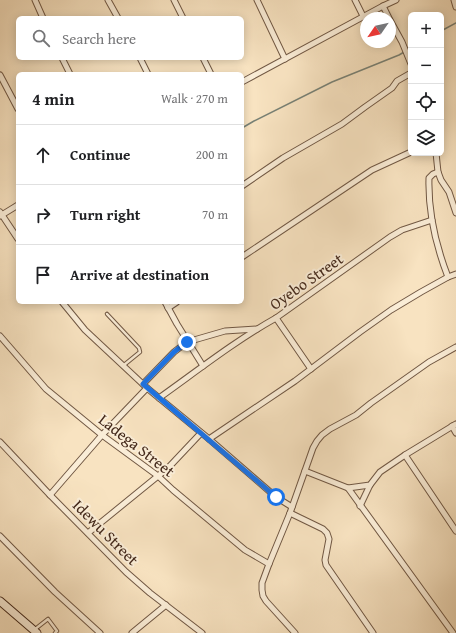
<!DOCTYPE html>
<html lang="en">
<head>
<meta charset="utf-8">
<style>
	:root { --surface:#fff; --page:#f2f2f2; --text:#202124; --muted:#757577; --line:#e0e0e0 }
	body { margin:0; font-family:"Gentium Book Plus",serif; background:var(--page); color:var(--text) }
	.controls { position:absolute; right:12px; top:12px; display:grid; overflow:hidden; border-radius:6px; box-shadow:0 2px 10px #0003 }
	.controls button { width:36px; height:36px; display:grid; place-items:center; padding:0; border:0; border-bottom:1px solid var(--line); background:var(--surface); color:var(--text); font:20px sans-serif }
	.compass { position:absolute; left:360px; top:12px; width:36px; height:36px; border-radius:50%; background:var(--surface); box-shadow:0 2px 10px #0003; rotate:236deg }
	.stop { position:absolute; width:12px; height:12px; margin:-9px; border:3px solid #1a73e8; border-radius:50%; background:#fff }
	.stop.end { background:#1a73e8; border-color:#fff; box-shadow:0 1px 4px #0008 }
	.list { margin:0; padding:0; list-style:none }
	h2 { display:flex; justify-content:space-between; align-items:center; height:52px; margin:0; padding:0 16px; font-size:17px }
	h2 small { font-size:13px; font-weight:400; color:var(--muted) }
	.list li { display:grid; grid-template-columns:26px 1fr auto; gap:12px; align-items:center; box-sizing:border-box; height:60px; padding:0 16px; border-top:1px solid var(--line) }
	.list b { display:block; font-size:15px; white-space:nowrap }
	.list em { font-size:13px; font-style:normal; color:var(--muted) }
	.icon { flex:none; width:22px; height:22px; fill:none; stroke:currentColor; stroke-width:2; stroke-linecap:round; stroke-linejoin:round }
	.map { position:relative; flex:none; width:456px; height:633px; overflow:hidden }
	.search { position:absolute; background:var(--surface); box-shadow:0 2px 10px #0003; left:16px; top:16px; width:228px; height:44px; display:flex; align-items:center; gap:10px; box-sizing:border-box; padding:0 14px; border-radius:6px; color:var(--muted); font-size:15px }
	.panel { position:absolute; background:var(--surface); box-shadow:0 2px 10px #0003; left:16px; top:72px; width:228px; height:232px; border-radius:6px }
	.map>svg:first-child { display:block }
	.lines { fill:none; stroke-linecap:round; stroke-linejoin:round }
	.stream { stroke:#798276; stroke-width:1.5 }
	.lane-casing { stroke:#715844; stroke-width:4.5 }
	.street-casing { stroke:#715844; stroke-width:7 }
	.secondary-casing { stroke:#44291b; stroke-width:9 }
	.lane { stroke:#faedd7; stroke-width:2.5 }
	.street { stroke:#faedd7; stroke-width:5 }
	.secondary { stroke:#faedd7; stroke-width:7 }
	.route { stroke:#1a73e8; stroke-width:5 }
	.labels { text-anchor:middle; stroke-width:4; stroke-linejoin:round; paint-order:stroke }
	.street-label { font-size:16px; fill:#44291b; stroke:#faedd7 }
</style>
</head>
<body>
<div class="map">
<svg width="456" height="633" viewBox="0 0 456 633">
	<rect width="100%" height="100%" fill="#f8e3c1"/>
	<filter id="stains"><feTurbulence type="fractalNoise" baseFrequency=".005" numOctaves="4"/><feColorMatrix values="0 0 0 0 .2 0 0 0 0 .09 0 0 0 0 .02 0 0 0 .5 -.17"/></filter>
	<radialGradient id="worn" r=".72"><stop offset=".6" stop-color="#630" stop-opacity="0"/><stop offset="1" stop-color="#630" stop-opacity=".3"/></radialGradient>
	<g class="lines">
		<g class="stream">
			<path d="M441 31 456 23"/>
			<path d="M242 128 254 121 332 82 399 55 411 48"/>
		</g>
		<g class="lane-casing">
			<g id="lane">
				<path d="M107 314 139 348 140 352 124 365"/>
				<path d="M34 630 48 619 57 631 55 633"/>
			</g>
		</g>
		<g class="street-casing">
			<g id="street">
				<path d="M35 0 43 18"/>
				<path d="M108 0 118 18"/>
				<path d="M174 0 183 18"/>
				<path d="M257 0 285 59"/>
				<path d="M355 0 363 16"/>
				<path d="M454 0 456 7"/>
				<path d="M383 6 389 18"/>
				<path d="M390 20 402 42 411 64"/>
				<path d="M62 58 70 74"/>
				<path d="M140 58 148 74"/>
				<path d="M203 58 211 74"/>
				<path d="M0 75 18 109"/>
				<path d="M242 82 383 6 396 0"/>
				<path d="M436 153 438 172 441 180 449 192 456 213"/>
				<path d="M438 172 433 174 429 178C428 211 436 246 448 277"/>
				<path d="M242 186 283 158 342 124 365 107 392 88 397 81 411 73"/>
				<path d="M0 212 18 239"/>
				<path d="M0 216 18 205"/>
				<path d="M242 257 372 170 411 152"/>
				<path d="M62 302 85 330 147 388 209 439 276 497 292 507"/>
				<path d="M165 302 177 324 203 366"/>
				<path d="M168 308 177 302"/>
				<path d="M276 318 311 369"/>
				<path d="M0 336 46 389 102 435 158 476 173 490 245 550 269 564"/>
				<path d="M143 384 174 352 187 342 225 331 257 329"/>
				<path d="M159 398C197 371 235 341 276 318L390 237 402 230 432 220"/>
				<path d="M452 426 456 433"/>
				<path d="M209 439 295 381 360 332 391 310 421 292 448 277 456 274"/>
				<path d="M0 442 50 495 126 572 150 593 202 633"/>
				<path d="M405 455 456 531"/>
				<path d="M305 471 348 488 453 633"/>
				<path d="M348 488 370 485 380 472 405 455 456 424"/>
				<path d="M50 495 102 435 147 388"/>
				<path d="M360 506 370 485"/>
				<path d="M290 513 323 529 327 533 329 539 325 560 326 565 373 633"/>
				<path d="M88 533 158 476 168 468 201 433"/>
				<path d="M0 536 55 592 100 633"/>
				<path d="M132 633 166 605"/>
				<path d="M295 633 266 601 263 596 262 590V583L269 564 290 513 313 448 317 441 322 435 330 429 356 415 371 403 429 362 456 347"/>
			</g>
		</g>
		<g class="secondary-casing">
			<path id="secondary" d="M0 601 37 633"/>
		</g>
		<use href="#lane" class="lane"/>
		<use href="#street" class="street"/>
		<use href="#secondary" class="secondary"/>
	</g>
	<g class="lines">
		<path class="route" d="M187 342 174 352 143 384 276 497"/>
	</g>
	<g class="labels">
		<g class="street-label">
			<text transform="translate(306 281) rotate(-35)" y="6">Oyebo Street</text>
			<text transform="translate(137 445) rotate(38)" y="6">Ladega Street</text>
			<text transform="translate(106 532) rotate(45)" y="6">Idewu Street</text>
		</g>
	</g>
	<rect width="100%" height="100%" filter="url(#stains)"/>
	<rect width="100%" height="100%" fill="url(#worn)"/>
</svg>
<div class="controls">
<button>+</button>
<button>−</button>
<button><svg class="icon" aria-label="locate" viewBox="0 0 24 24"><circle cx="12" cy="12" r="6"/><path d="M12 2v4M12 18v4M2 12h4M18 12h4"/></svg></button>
<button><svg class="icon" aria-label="layers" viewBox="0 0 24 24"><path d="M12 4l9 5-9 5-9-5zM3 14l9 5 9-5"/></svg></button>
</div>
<svg class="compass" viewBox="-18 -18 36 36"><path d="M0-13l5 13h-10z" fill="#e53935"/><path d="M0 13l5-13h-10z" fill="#757577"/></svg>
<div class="stop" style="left:276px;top:497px"></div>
<div class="stop end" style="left:187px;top:342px"></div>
<div class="search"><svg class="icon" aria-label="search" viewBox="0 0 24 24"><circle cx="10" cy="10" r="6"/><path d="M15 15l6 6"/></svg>Search here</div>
<section class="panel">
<h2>4 min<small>Walk · 270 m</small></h2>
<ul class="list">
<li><svg class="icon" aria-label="ahead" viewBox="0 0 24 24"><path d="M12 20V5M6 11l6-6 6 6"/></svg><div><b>Continue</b></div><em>200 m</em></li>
<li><svg class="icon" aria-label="right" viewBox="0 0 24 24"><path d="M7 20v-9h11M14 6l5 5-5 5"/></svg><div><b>Turn right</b></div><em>70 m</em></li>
<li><svg class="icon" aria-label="arrive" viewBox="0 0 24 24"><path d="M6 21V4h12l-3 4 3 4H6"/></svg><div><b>Arrive at destination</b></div></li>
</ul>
</section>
</div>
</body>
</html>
